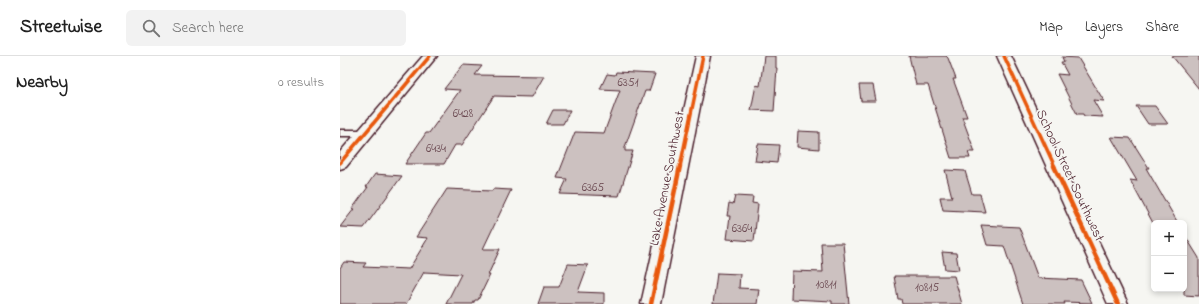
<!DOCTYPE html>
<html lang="en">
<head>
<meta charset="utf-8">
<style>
	:root { --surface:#fff; --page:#f2f2f2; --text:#222; --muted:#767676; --line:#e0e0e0 }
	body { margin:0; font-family:"Indie Flower",sans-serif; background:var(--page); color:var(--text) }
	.controls { position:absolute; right:12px; bottom:12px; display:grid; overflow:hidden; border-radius:6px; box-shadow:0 2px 6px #0003 }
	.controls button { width:36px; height:36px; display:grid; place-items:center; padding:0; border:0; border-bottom:1px solid var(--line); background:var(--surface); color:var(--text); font:20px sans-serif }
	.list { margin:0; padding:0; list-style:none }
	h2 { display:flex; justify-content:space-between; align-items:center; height:52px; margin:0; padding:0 16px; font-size:17px }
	h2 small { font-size:13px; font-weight:400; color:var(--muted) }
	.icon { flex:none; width:22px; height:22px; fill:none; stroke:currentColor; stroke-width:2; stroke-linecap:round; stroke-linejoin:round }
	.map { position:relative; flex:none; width:859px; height:248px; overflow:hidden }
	header { display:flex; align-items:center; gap:24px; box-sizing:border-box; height:56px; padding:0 20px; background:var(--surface); border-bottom:1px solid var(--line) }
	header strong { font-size:19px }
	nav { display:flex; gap:22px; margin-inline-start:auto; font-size:14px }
	.search { width:280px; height:36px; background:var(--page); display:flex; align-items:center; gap:10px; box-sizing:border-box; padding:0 14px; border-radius:6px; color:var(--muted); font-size:15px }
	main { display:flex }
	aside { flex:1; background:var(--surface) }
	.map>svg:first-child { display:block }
	.building { fill:#ccc1c0; stroke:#4a1f2b }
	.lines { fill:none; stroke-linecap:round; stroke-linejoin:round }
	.lane-casing { stroke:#4a1f2b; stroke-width:3 }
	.street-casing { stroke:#4a1f2b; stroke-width:3 }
	.lane { fill:#f6f6f2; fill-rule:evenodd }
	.street { fill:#f6f6f2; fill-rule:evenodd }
	.cycleway-far1-casing { stroke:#f6f6f2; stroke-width:5.5 }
	.cycleway-casing { stroke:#f6f6f2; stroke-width:7 }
	.cycleway-far1 { stroke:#e8590c; stroke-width:3.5 }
	.cycleway { stroke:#e8590c; stroke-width:4.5 }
	.labels { text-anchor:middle; stroke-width:3.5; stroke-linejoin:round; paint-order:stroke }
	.number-label { font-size:12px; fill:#6a4850 }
	.street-label { font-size:14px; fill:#4a1f2b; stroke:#f6f6f2 }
</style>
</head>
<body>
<header>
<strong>Streetwise</strong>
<div class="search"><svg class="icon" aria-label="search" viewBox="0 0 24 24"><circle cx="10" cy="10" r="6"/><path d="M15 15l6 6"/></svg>Search here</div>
<nav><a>Map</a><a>Layers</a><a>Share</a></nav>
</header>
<main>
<aside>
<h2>Nearby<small>0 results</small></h2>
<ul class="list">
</ul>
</aside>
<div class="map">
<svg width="859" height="248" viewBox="0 0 859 248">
	<rect width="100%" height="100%" fill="#f6f6f2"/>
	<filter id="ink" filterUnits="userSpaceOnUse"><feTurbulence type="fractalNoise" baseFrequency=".025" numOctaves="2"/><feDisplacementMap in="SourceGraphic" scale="8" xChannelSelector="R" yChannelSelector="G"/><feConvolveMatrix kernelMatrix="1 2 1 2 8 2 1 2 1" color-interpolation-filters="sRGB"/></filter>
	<g filter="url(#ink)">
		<g class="building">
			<path d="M424 0H436V12H437L434 55 411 54 416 29 420 30Z"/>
			<path d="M569 0H606L608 2 616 23H613L627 61H622L635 96H628L630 102H611L588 29H576Z"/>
			<path d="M832 0H859V33Z"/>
			<path d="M722 1 738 2 764 45 753 44 763 61 744 60 743 58H737L717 18 728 19 721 6H724Z"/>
			<path d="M123 9 142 10 135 19 204 20 192 41 154 40 122 89H115L104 108H65L86 77H89L120 34 104 33Z"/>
			<path d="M276 16 315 18 309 35H305L285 91V95H293L279 140 220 138 227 123 217 122 235 76 264 77 280 34 260 33 267 18 275 19Z"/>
			<path d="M519 29H533L536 45H521Z"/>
			<path d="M796 50H815L828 68H808Z"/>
			<path d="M213 54H230L223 68H206Z"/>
			<path d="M458 75 479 76V93L457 91Z"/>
			<path d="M771 81 790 82 809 112H806L838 167H813L790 124 797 125Z"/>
			<path d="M418 88 439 89 437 107 415 105Z"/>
			<path d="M605 114 625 115 632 138H640L645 156 603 154 600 141H612Z"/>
			<path d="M35 118 62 120 24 172 0 171 14 153H12L28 131H26Z"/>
			<path d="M107 133 152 135 153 133 171 134 143 193H160L148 219H150L138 244H135L133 248H106L121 218 84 216 66 248H0V212L4 206 26 207 23 211 69 213 88 182 76 181Z"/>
			<path d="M395 140 413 141 412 147 418 148 414 185 387 183 390 160H387L389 147 393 148Z"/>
			<path d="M641 169 679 171 698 222 741 224 752 247 724 246 725 248H683L664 190 647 189Z"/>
			<path d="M844 178 859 202V240L844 239Z"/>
			<path d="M481 187H503L509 248H492V245L451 243 452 215 483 216Z"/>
			<path d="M602 196 616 197 619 214 605 213Z"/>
			<path d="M228 208 248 209 238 236 264 237V248H198L204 231H219Z"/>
			<path d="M377 217 400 218 399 232 419 233 417 248H373Z"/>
			<path d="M554 220H614L622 248H562L561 243H558Z"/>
		</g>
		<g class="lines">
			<g class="lane-casing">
				<path id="lane" d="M0 74H25L29 77 25 80H0Z"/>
			</g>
			<g class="street-casing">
				<g id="street">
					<path d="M83 0H97L6 111 0 113V96Z"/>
					<path d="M356 0H370L321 248H301Z"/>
					<path d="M657 0H671L788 248H768Z"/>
				</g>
			</g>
			<use href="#lane" class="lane"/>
			<use href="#street" class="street"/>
			<g class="cycleway-far1-casing">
				<g id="cycleway-far1">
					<path d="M664 0 715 111"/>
					<path d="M0 107 90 0"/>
					<path d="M340 111 363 0"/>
				</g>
			</g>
			<g class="cycleway-casing">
				<g id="cycleway">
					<path d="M714 110 778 248"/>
					<path d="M311 248 340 110"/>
				</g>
			</g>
			<use href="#cycleway-far1" class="cycleway-far1"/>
			<use href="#cycleway" class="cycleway"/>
		</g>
	</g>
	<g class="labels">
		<g class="number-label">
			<text x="288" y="30">6351</text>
			<text x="123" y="61">6428</text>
			<text x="96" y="96">6434</text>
			<text x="253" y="135">6365</text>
			<text x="402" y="176">6364</text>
			<text x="486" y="232">10811</text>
			<text x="587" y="235">10815</text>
		</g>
		<g class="street-label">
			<text transform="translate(731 119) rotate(65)" y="5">School Street Southwest</text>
			<text transform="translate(326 122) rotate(-79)" y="5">Lake Avenue Southwest</text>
		</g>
	</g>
</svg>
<div class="controls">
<button>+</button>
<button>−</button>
</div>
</div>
</main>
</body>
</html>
